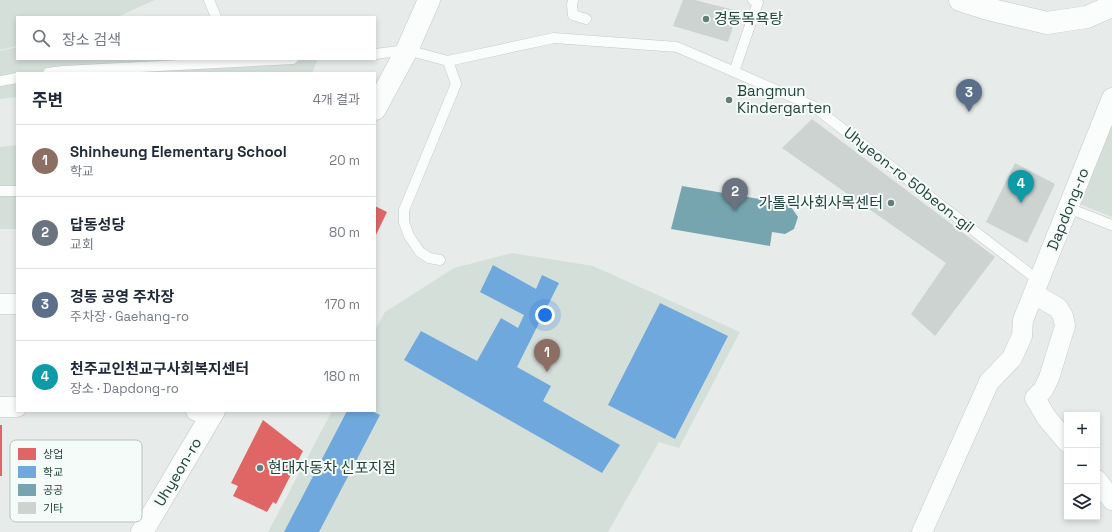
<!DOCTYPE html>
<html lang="ko">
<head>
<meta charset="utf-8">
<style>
	:root { --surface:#fff; --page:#f6f6f7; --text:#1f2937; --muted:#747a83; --line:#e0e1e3; --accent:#111827 }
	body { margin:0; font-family:"Space Grotesk","Noto Sans KR",sans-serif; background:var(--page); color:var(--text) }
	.controls { position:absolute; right:12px; bottom:12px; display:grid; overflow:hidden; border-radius:0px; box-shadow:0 2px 6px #0003 }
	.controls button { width:36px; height:36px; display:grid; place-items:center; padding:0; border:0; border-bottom:1px solid var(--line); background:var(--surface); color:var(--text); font:20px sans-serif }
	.you { position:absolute; left:545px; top:315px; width:14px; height:14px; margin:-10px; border:3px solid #fff; border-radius:50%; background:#1a73e8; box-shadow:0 0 0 6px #1a73e833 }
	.badge { display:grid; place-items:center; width:26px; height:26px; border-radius:50%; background:var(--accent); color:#fff; font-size:13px; font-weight:700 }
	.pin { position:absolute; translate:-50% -33px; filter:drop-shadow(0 1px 2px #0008) }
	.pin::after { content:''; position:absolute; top:21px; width:14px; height:12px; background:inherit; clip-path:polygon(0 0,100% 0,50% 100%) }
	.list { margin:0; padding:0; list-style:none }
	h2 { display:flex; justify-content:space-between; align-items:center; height:52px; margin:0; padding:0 16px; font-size:17px }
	h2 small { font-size:13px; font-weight:400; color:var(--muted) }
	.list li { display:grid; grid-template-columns:26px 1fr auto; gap:12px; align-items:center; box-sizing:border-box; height:72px; padding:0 16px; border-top:1px solid var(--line) }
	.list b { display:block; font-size:15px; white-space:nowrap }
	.list p { margin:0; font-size:13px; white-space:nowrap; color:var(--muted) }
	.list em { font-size:13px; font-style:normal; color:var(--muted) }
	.icon { flex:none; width:22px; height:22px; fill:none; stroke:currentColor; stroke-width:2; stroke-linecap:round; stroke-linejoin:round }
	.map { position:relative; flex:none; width:1112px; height:532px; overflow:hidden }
	.search { position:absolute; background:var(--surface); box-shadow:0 2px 6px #0003; left:16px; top:16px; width:360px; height:44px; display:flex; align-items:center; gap:10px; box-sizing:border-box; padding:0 14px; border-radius:0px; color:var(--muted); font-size:15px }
	.panel { position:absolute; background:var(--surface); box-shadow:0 2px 6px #0003; left:16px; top:72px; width:360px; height:340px; border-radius:0px }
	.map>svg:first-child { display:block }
	.built { fill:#d4dfda }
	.shops { fill:#e06666 }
	.schools { fill:#6fa8dc }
	.public { fill:#76a5af }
	.building { fill:#cdd3d1 }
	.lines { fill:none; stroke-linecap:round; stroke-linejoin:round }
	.service-casing { stroke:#c4c9c7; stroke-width:11 }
	.minor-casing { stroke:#c4c9c7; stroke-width:21 }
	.tertiary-casing { stroke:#c4c9c7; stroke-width:23 }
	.service { stroke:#fbfcfc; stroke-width:10 }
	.minor { stroke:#fbfcfc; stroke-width:20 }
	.tertiary { stroke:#fbfcfc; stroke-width:22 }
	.poi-dot { fill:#667e79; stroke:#f5fbf8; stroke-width:1.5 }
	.labels { text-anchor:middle; stroke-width:4; stroke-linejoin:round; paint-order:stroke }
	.poi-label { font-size:15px; fill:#21433c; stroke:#f5fbf8; text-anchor:start }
	.street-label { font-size:15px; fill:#21433c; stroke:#f5fbf8 }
	.key { fill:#f5fbf8; stroke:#b5c4c0; stroke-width:1 }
	.key-label { font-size:11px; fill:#21433c }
</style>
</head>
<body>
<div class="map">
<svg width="1112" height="532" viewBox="0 0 1112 532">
	<rect width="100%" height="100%" fill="#e7ecea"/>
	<g class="built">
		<path d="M0 0H155L117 17H17V46L0 50Z"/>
		<path d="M17 47V59H318L312 73H17V97L0 99V51Z"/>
		<path d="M1112 125V217L1080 204Z"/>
		<path d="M17 145V229H0V147Z"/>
		<path d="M512 253 593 266 740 332 679 448 659 442 608 532H268L332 411H375V330L385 312 454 268Z"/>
	</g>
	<g class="shops">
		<path d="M375 206 387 212 375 237Z"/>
		<path d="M263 420 303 451 276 504 273 502 267 512 233 496 238 486 231 483Z"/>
		<rect x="0" y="425" width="2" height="51"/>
	</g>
	<g class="schools">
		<path d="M493 265 536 289 542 275 559 283 517 367 551 386 543 401 620 445 602 473 404 360 421 331 477 361 501 318 518 328 524 315 480 292Z"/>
		<path d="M660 303 728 336 675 439 608 405Z"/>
		<path d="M347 411H372L380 415 319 532H284Z"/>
	</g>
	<path class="public" d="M682 186 789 204 798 217 794 229 785 234 772 232 770 246 671 229Z"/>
	<g class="building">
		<path d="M683 0H695L738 11 728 42 673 26Z"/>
		<path d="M812 119 995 257 935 336 911 314 946 263 782 148Z"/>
		<path d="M1015 163 1055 184 1027 243 986 222Z"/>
	</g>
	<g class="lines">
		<g class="service-casing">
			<g id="service">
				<path d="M209 0 216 17"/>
				<path d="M573 0 572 5 573 15 586 19"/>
				<path d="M375 54 407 50 448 61 456 84 404 210V222L409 236 420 252 429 258 440 260"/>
				<path d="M448 61 554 38 677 47 813 106 1039 281"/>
				<path d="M734 72 758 2 753 0"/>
				<path d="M48 73 63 71 293 59"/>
				<path d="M0 81 17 78"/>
				<path d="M0 191H17"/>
				<path d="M1068 208 1112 225"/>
			</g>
		</g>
		<g class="minor-casing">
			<g id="minor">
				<path d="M1034 294 1058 308 1063 316 1065 326 1049 378 1043 390 1035 398 1046 417 1067 442"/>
				<path d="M0 304H17"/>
				<path d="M0 407H17"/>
				<path d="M196 411 213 414"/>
				<path d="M1097 480 1112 500"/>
				<path d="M922 532 989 382 1012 358 1022 336 1023 320 1112 98"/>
			</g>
		</g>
		<g class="tertiary-casing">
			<g id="tertiary">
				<path d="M960 0 988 9 1047 23 1087 17 1112 6"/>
				<path d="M375 109 407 50 429 0"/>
				<path d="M142 532 214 411"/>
			</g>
		</g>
		<use href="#service" class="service"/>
		<use href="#minor" class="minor"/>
		<use href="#tertiary" class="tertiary"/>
	</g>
	<g class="poi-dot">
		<circle cx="706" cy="19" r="4"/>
		<circle cx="729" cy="100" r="4"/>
		<circle cx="891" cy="203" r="4"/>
		<circle cx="260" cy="468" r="4"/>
	</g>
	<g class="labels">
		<g class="poi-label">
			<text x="714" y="24">경동목욕탕</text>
			<text x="737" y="96">Bangmun<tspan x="737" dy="17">Kindergarten</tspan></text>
			<text x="883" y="208" text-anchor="end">가톨릭사회사목센터</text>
			<text x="268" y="473">현대자동차 신포지점</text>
		</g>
		<g class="street-label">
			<text transform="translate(909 180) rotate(38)" y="5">Uhyeon-ro 50beon-gil</text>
			<text transform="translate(1068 209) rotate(-68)" y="5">Dapdong-ro</text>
			<text transform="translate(178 472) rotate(-59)" y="5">Uhyeon-ro</text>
		</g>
	</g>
	<rect x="10" y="440" width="132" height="82" rx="6" class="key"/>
	<rect x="18" y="448" width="18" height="12" fill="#e06666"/>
	<rect x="18" y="466" width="18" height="12" fill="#6fa8dc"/>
	<rect x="18" y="484" width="18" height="12" fill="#76a5af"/>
	<rect x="18" y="502" width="18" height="12" fill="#cdd3d1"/>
	<g class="key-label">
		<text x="43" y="458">상업</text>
		<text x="43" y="476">학교</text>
		<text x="43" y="494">공공</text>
		<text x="43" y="512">기타</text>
	</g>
</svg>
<div class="controls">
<button>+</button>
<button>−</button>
<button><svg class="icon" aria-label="layers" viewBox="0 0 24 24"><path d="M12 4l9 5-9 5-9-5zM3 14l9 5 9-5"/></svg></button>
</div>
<div class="you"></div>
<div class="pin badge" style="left:547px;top:372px;background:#8d6e63">1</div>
<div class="pin badge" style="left:735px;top:211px;background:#6b7280">2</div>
<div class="pin badge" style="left:969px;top:112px;background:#5c6f8a">3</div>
<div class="pin badge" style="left:1021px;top:203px;background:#0f9aa8">4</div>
<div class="search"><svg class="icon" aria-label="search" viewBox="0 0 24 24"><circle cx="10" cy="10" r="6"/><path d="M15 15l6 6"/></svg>장소 검색</div>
<section class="panel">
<h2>주변<small>4개 결과</small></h2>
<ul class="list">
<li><span class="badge" style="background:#8d6e63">1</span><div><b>Shinheung Elementary School</b><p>학교</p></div><em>20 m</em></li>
<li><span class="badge" style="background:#6b7280">2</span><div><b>답동성당</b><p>교회</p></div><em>80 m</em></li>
<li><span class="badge" style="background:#5c6f8a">3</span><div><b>경동 공영 주차장</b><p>주차장 · Gaehang-ro</p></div><em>170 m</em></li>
<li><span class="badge" style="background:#0f9aa8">4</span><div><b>천주교인천교구사회복지센터</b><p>장소 · Dapdong-ro</p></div><em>180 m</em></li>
</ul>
</section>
</div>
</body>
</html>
